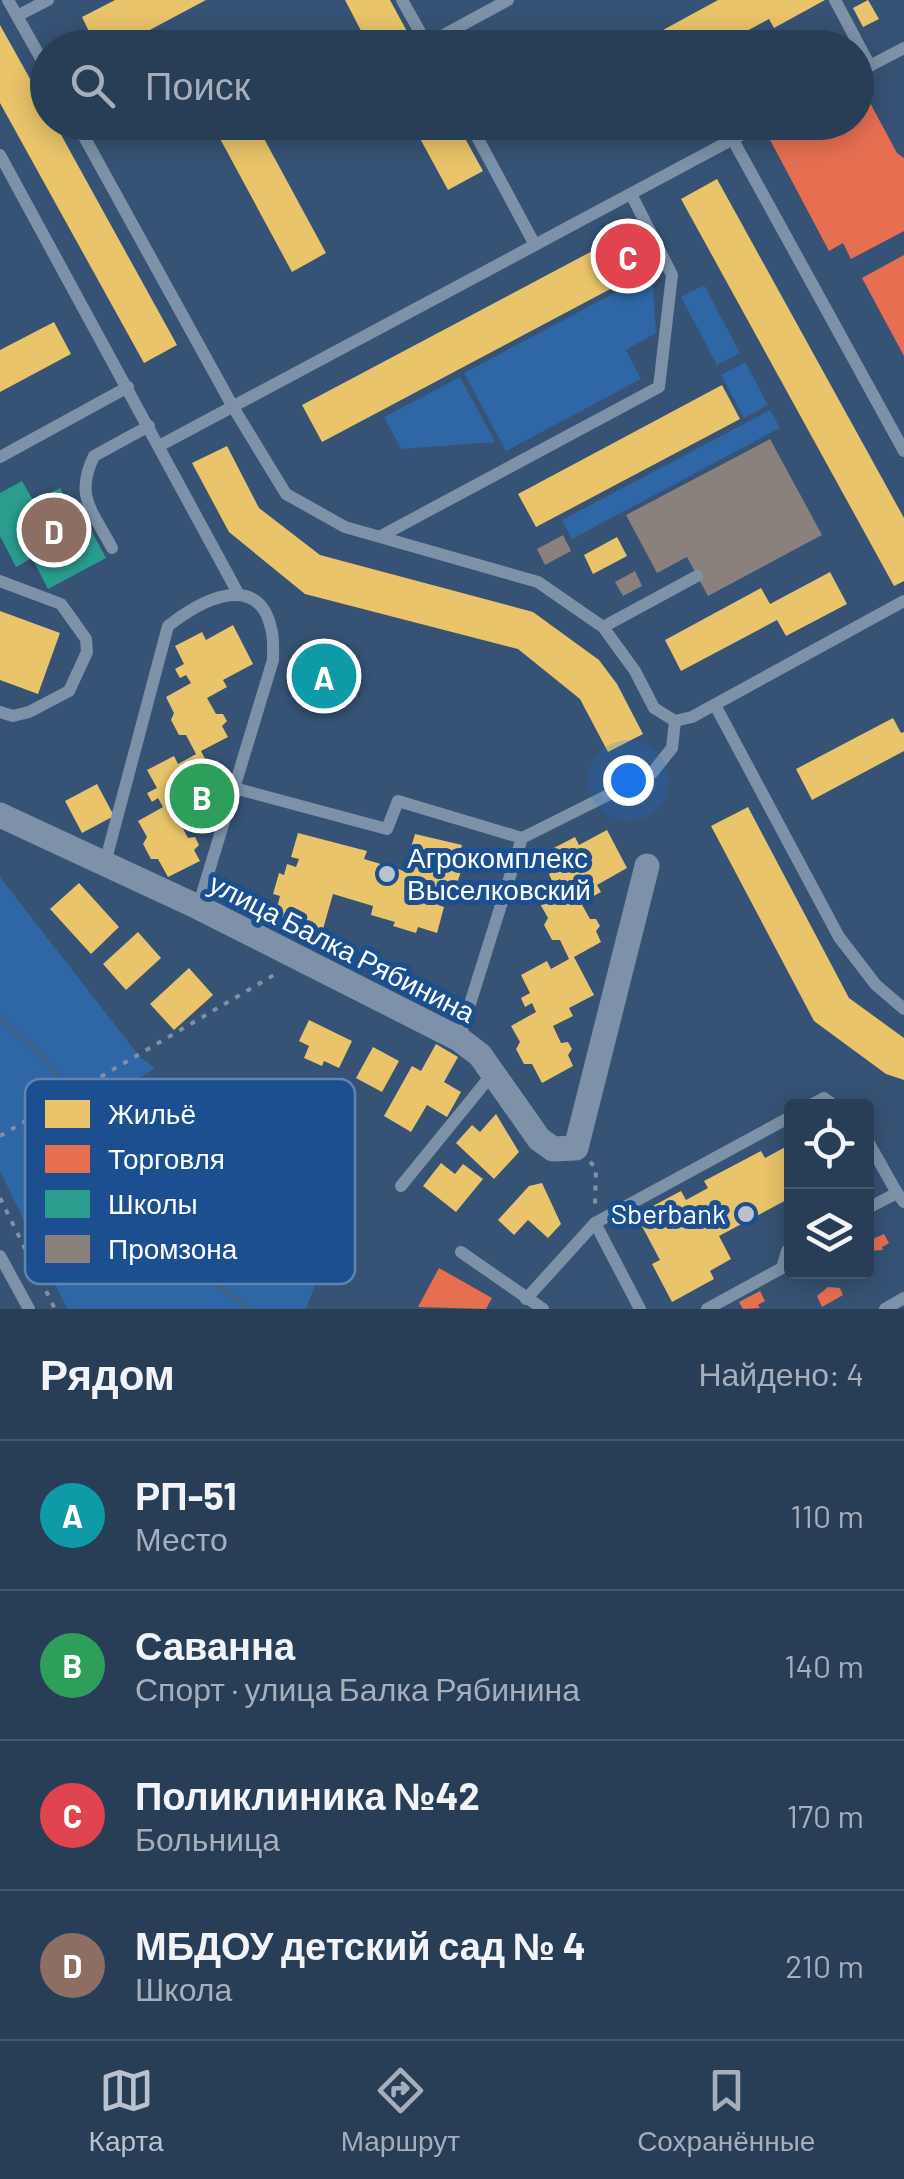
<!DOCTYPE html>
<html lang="ru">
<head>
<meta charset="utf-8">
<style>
	:root { --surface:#283e57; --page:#30455d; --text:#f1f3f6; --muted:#a5aeba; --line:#44576d; --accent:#b9c2ce }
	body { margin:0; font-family:Barlow,sans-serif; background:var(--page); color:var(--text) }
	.controls { position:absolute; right:30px; bottom:30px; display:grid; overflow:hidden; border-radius:10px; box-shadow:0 5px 25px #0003 }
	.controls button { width:90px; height:90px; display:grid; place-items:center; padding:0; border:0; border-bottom:2px solid var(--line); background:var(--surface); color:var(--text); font:50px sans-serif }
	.you { position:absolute; left:628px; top:780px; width:35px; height:35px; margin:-25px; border:8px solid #fff; border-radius:50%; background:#1a73e8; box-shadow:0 0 0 15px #1a73e833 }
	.badge { display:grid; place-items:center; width:65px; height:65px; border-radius:50%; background:var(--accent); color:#fff; font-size:32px; font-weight:700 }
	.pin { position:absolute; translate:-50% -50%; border:5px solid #fff; box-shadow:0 2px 10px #0006 }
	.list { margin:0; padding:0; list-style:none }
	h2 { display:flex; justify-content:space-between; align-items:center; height:130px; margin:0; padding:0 40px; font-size:42px }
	h2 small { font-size:32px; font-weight:400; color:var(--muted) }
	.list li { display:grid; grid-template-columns:65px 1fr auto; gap:30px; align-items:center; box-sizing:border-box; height:150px; padding:0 40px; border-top:2px solid var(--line) }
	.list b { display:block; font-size:38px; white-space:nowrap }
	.list p { margin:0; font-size:32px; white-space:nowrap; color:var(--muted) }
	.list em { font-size:32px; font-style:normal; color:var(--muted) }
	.icon { flex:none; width:55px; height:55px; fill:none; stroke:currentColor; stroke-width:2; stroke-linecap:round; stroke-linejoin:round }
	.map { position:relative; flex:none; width:904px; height:1309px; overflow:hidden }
	.search { position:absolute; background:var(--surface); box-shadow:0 5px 25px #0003; left:30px; right:30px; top:30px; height:110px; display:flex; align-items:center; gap:25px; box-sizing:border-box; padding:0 35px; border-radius:55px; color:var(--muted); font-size:38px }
	.sheet { height:730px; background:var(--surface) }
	nav { display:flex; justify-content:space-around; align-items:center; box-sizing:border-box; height:140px; border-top:2px solid var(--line); background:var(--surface); font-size:28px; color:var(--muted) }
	nav a { display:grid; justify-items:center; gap:5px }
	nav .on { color:var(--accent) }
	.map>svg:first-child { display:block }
	.green { fill:#2f66a5 }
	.homes { fill:#e9c46a }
	.shops { fill:#e76f51 }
	.schools { fill:#2a9d8f }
	.industry { fill:#8a817c }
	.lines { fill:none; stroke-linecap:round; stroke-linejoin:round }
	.stream { stroke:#3b618d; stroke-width:6 }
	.path { stroke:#7d92a8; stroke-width:4; stroke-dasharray:5 8; stroke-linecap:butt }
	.service { stroke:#7d92a8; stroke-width:12 }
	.minor { stroke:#7d92a8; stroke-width:25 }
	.poi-dot { fill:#b9c2ce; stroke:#1b4f8f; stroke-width:4 }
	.labels { text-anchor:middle; stroke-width:10; stroke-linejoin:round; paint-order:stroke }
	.poi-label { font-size:28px; fill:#fff; stroke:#1b4f8f; text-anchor:start }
	.street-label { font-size:28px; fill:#fff; stroke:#1b4f8f }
	.key { fill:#1b4f8f; stroke:#5f84b1; stroke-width:2.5 }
	.key-label { font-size:28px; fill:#fff }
</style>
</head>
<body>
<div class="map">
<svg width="904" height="1309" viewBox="0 0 904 1309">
	<rect width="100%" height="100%" fill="#365274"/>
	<g class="green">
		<path d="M652 273 656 333 626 350 641 379 506 451 464 373Z"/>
		<path d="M704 285 740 353 717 365 681 297Z"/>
		<path d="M745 362 768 405 744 418 721 375Z"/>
		<path d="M460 377 495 442 401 449 384 417Z"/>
		<path d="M770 410 780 428 572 539 562 520Z"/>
		<path d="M0 877 140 1057 155 1068 106 1102 248 1185 325 1259 306 1309H67L0 1171Z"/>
	</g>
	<g class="homes">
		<path d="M115 0H206L116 48H97L82 17Z"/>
		<path d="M345 0H390L416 48H370Z"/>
		<path d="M718 0H825L774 28 769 19 715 48H630Z"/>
		<path d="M868 0 879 19 863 27 853 8Z"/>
		<path d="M0 25 48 111V122H54L177 345 144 363 0 103Z"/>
		<path d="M211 122H255L326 253 292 272Z"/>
		<path d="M411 122H456L483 171 448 190Z"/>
		<path d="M717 179 904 518V581L894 586 681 199Z"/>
		<path d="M630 231 650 268 322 442 302 405Z"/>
		<path d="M54 322 71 354 0 392V350Z"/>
		<path d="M722 385 740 419 536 527 518 494Z"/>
		<path d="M227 446 259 508 320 555 533 612 599 660 617 684 643 734 608 752 580 699 518 649 305 594 229 532 192 463Z"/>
		<path d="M617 537 627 556 593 574 584 555Z"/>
		<path d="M830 572 847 604 786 636 777 620 681 671 665 640 761 588 770 604Z"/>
		<path d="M0 611 60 633 38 694 0 680Z"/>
		<path d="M233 625 253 664 223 680 227 687 207 698 216 714H223L227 721 222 726 228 737 201 751 221 790 196 803 200 811 179 821 188 838 195 837 199 845 194 850 200 861 168 877 158 859H151L143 844 147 837 138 821 163 807 158 798 152 802 147 793 157 788 147 770 174 756 178 764 196 754 186 735H179L171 720 174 713 166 697 191 683 186 675 180 678 175 669 184 664 175 646 202 632 206 640Z"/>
		<path d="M328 651 348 685 320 701 300 667Z"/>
		<path d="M893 718 901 733 904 732V751L812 800 796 769Z"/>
		<path d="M97 784 114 816 82 833 65 801Z"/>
		<path d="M748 807 849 998 904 1038V1080L886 1074 814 1021 711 826Z"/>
		<path d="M607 830 627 868 597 885 601 892 581 903 590 919H596L600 926 596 931 601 942 574 957 594 995 569 1008 573 1016 553 1026 561 1043 568 1042 572 1049 568 1055 573 1066 542 1083 532 1064H524L516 1049 520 1042 511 1026 536 1012 532 1003 525 1007 521 998 530 993 521 975 547 961 551 969 569 959 560 940H552L544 925 548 918 539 902 564 888 560 879 553 883 549 874 558 869 548 851 575 837 579 845Z"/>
		<path d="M298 833 367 851 364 859 404 871 415 834 462 845 456 866 462 868 455 890 451 889 448 902 439 899 438 905 444 907 437 933 418 927 416 933 393 926 395 922 371 915 373 906 333 894 323 929 309 926 308 931 285 924 286 919 275 915 280 896 273 894 279 873 284 875 287 864 296 867 299 859 291 857Z"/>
		<path d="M79 883 119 927 91 954 50 909Z"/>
		<path d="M138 932 161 958 126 990 103 964Z"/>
		<path d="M189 968 213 995 174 1030 150 1004Z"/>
		<path d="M309 1020 352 1041 339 1068 324 1061 322 1066 304 1058 309 1046 299 1041Z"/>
		<path d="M436 1044 458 1057 444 1082 461 1092 447 1117 427 1105 411 1132 384 1116 412 1066 421 1071Z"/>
		<path d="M373 1047 399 1061 382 1092 356 1078Z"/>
		<path d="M496 1114 519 1152 494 1179 456 1143 472 1125 480 1132Z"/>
		<path d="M792 1133V1197L719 1236 731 1259 710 1271 714 1279 672 1302 652 1264 660 1260 636 1215 681 1191 686 1200 708 1188 704 1181 761 1151 765 1158 778 1151 789 1145 785 1136Z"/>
		<path d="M441 1163 455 1174 463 1164 483 1179 456 1212 423 1186Z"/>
		<path d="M542 1183 561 1224 548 1238 528 1220 514 1235 498 1220 529 1186Z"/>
	</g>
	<g class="shops">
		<path d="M869 101 897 153 904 158V231L851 259 843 243 829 251 768 136 788 125 792 133 805 122H856V107Z"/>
		<path d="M904 255V356L862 278Z"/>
		<path d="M884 1234 889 1243 882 1247 883 1250 866 1251V1242Z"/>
		<path d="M439 1268 492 1298 486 1309 418 1307Z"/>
		<path d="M828 1287 840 1288 843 1295 822 1307 817 1296Z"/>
		<path d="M760 1291 765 1301 758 1305 760 1308 743 1309 739 1302Z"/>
	</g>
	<path class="schools" d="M22 481 34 502 60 488 78 523 85 519 106 558 48 589 32 558 16 567 0 536V493Z"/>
	<g class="industry">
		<path d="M770 439 822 535 708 596 687 557 657 573 626 515Z"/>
		<path d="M563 535 571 551 545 565 537 549Z"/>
		<path d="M635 571 642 586 623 596 615 582Z"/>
	</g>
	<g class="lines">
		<g class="stream">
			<path d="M0 1017C20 1039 48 1055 61 1083"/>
			<path d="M73 1115 113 1215 251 1309"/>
		</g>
		<g class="path">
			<path d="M0 1136 279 972"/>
			<path d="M590 1162 596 1168 595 1205"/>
			<path d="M0 1198 55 1309"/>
		</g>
		<g class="service">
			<path d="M8 0 48 71"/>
			<path d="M402 0 429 48"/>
			<path d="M835 0 870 66"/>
			<path d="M17 16 48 0"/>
			<path d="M427 44 508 0"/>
			<path d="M856 73 904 48"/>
			<path d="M76 122 233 407 286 494 345 527 538 582 603 627 635 671 654 708 675 721"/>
			<path d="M469 122 535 245"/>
			<path d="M733 140 904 451"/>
			<path d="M0 155 239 595"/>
			<path d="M159 446 765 122"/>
			<path d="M0 457 128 387"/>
			<path d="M381 536 659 387 672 275 631 194"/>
			<path d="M112 548C93 511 74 497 94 456L149 426"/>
			<path d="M0 581 61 604 86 639 87 652 69 691 29 712 13 716 0 712"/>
			<path d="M603 627 697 576"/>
			<path d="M715 705 839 937 876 985 904 1009"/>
			<path d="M234 788 387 829 398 801 522 838"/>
			<path d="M105 863 168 626C197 602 258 569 271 628 274 638 273 650 273 660L198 907"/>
			<path d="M459 1039 522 838 652 773 672 748 675 721 692 717 904 601"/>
			<path d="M809 1106 824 1098 835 1106"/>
			<path d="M866 1138 897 1193"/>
			<path d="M401 1186 493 1073"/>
			<path d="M866 1209 897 1193 904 1202"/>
			<path d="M595 1223 640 1309"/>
			<path d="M461 1252 543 1309"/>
			<path d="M0 1256 29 1309"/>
			<path d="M526 1299 595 1223 792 1116"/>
			<path d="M707 1309 782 1268 787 1251 792 1248"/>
			<path d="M885 1309 904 1298"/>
		</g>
		<path class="minor" d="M0 815 198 907 459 1039 480 1055 539 1139 553 1149 576 1148 647 866"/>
	</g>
	<g class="poi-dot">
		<circle cx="387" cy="874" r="10"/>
		<circle cx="746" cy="1214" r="10"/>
	</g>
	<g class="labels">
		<g class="poi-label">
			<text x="407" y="868">Агрокомплекс<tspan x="407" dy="32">Выселковский</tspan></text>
			<text x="726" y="1224" text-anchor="end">Sberbank</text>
		</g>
		<g class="street-label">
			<text transform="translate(342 948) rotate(27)" y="10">улица Балка Рябинина</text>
		</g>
	</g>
	<rect x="25" y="1079" width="330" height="205" rx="15" class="key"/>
	<rect x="45" y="1100" width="45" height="28" fill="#e9c46a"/>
	<rect x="45" y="1145" width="45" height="28" fill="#e76f51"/>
	<rect x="45" y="1190" width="45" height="28" fill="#2a9d8f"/>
	<rect x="45" y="1235" width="45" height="28" fill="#8a817c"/>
	<g class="key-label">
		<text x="108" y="1124">Жильё</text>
		<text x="108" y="1169">Торговля</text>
		<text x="108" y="1214">Школы</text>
		<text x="108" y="1259">Промзона</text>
	</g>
</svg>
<div class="controls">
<button><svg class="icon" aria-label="locate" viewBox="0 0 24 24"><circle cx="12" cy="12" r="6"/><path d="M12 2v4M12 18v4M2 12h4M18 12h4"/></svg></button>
<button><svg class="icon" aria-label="layers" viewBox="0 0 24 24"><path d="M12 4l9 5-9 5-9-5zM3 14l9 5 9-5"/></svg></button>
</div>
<div class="you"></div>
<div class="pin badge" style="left:324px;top:676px;background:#0f9aa8">A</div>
<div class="pin badge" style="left:202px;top:796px;background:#2e9e5b">B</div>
<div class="pin badge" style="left:628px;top:256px;background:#e0444e">C</div>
<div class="pin badge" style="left:54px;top:530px;background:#8d6e63">D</div>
<div class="search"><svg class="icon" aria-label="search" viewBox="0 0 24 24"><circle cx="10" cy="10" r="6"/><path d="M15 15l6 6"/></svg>Поиск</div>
</div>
<section class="sheet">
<h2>Рядом<small>Найдено: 4</small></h2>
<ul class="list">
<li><span class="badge" style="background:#0f9aa8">A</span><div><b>РП-51</b><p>Место</p></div><em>110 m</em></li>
<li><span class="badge" style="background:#2e9e5b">B</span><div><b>Саванна</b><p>Спорт · улица Балка Рябинина</p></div><em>140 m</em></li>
<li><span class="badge" style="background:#e0444e">C</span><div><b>Поликлиника №42</b><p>Больница</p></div><em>170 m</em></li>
<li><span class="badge" style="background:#8d6e63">D</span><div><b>МБДОУ детский сад № 4</b><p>Школа</p></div><em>210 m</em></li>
</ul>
</section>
<nav>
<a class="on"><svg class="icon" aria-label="map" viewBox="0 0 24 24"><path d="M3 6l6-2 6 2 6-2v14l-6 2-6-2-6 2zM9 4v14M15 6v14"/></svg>Карта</a>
<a><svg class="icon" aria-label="directions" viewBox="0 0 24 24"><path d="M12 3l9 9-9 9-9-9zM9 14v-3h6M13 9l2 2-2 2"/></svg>Маршрут</a>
<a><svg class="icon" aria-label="saved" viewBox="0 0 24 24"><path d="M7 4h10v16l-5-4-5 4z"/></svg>Сохранённые</a>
</nav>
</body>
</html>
